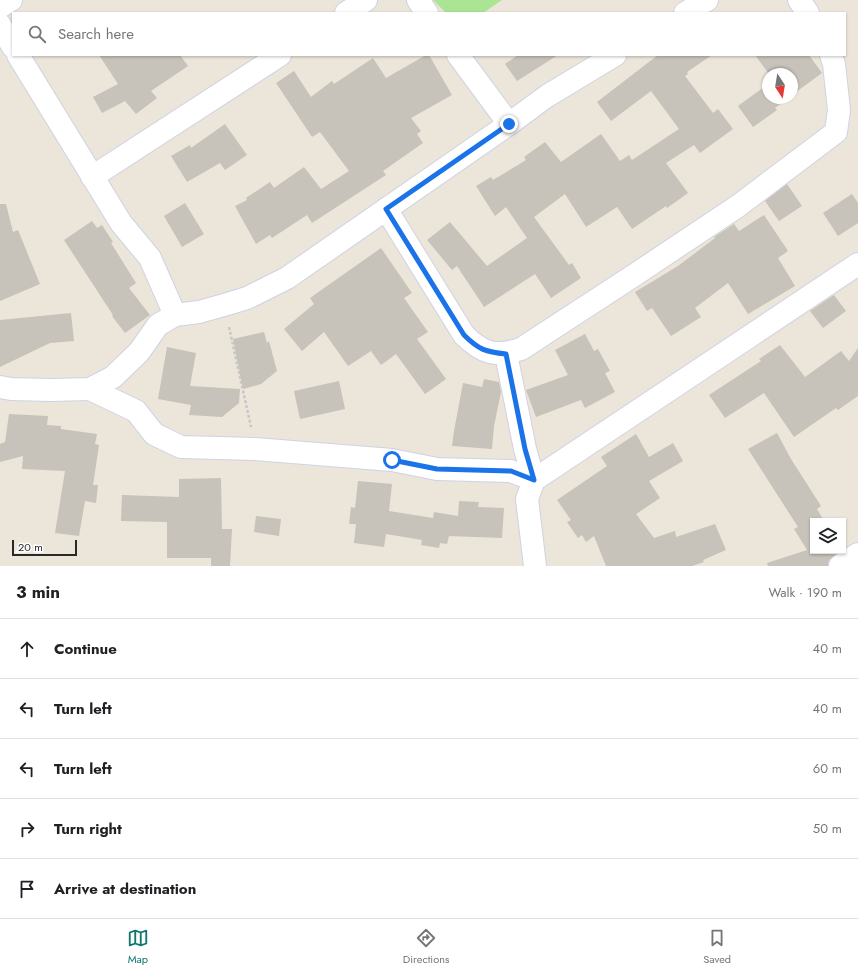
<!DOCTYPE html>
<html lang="en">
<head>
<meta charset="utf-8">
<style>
	:root { --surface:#fff; --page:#f2f2f2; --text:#202124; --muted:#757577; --line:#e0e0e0; --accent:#0f766e }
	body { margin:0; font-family:Jost,sans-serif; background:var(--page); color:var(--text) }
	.controls { position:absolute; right:12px; bottom:12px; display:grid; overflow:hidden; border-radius:0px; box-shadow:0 1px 3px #0004 }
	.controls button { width:36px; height:36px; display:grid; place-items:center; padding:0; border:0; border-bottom:1px solid var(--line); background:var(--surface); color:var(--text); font:20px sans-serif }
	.compass { position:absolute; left:762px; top:68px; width:36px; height:36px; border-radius:50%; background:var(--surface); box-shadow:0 1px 3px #0004; rotate:168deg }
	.scale { position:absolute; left:12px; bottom:10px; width:65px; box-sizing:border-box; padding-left:4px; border:2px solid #292929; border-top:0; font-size:11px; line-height:14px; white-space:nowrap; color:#292929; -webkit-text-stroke:3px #fff; paint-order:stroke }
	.stop { position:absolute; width:12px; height:12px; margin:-9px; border:3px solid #1a73e8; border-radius:50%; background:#fff }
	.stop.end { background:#1a73e8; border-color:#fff; box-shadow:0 1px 4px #0008 }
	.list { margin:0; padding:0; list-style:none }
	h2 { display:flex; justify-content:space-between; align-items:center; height:52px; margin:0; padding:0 16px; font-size:17px }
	h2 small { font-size:13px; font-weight:400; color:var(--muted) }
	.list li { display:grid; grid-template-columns:26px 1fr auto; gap:12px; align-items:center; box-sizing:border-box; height:60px; padding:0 16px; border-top:1px solid var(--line) }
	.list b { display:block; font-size:15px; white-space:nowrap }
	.list em { font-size:13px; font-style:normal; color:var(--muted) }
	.icon { flex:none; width:22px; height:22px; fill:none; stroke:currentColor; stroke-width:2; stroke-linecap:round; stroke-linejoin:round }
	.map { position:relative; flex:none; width:858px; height:566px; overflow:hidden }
	.search { position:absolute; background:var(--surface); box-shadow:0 1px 3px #0004; left:12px; right:12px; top:12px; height:44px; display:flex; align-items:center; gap:10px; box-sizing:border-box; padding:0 14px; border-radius:0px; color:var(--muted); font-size:15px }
	.sheet { height:352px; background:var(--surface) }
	nav { display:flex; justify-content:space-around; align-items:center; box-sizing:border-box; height:56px; border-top:1px solid var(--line); background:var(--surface); font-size:11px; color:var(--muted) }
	nav a { display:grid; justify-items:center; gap:2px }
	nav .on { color:var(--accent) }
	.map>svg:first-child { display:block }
	.green { fill:#abe594 }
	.building { fill:#c7c2ba }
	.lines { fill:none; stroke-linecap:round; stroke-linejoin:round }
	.street-casing { stroke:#cfd2e3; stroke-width:24 }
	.path { stroke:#c7c7c7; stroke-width:2.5; stroke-dasharray:3 2; stroke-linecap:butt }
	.street { stroke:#fff; stroke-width:22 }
	.route { stroke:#1a73e8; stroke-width:5 }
</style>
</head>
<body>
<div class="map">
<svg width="858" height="566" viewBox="0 0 858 566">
	<rect width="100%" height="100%" fill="#ece5da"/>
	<path class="green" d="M433 0H502L483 13H446Z"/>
	<g class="building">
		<path d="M99 55H180L188 66 151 91 157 98 136 114 125 101 102 113 93 97 118 84Z"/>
		<path d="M426 55H429L452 95 411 118 421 131 417 134 423 143 383 171 386 175 312 223 307 215 272 238 270 235 256 244 235 206 247 200 246 198 270 182 274 188 304 167 321 189 349 171 320 132 312 137 276 83 294 71 311 97 332 81 334 84 373 58 386 78Z"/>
		<path d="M518 55H558L517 81 505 64Z"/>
		<path d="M658 55H712L687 72 688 74 685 76 713 113 718 109 733 129 700 153 694 145 666 163 688 193 667 208 666 206 632 229 617 207 586 227 565 194 534 217 569 265 572 263 581 278 551 298 535 274 484 307 457 266 452 270 427 240 450 222 487 266 527 238 506 207 495 216 476 186 491 177 493 180 526 160 524 157 545 142 561 162 601 134 620 161 629 155 632 160 679 129 651 91 611 121 597 102Z"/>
		<path d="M755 55H809L822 73 792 95V74H769Z"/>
		<path d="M768 84V98H788L775 108 777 110 753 127 738 106Z"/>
		<path d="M225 124 247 155 225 170 220 163 187 182 171 156 190 145 191 148Z"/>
		<path d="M787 184 802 206 779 221 765 201Z"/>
		<path d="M852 194 858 203V223L838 236 823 213Z"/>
		<path d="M185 203 204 234 182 247 164 216Z"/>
		<path d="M0 204H6L13 232 18 230 40 284 0 301Z"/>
		<path d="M764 215 788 251 778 258 795 286 748 314 728 283 695 308 701 317 671 336 652 308 647 311 635 292 678 266 715 238 714 237 734 224 739 231Z"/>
		<path d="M92 221 97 228 102 225 113 242 111 243 136 283 129 288 150 315 125 333 112 316 113 315 64 240Z"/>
		<path d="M381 248 412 293 404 298 428 332 417 339 446 379 425 394 396 354 381 365 371 351 348 366 324 332 302 351 284 329 314 304 310 298Z"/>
		<path d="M834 295 846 311 823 328 810 311Z"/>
		<path d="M71 313 74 341 50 343 0 367V320Z"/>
		<path d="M264 332 267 343 269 341 277 371 261 384 243 389 233 339Z"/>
		<path d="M585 334 594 351 598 349 610 371 605 373 615 392 585 408 581 400 536 417 526 390 568 375 555 350Z"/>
		<path d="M780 345 805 377 841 351 849 361 858 348V396L838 410 836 408 794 437 764 393 725 418 709 395 761 361 759 359Z"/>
		<path d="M167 347 196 353 190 386 240 389 239 403 222 417 189 415 191 405 158 399Z"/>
		<path d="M484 379 499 382 501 392 494 426 492 449 452 446 454 431 463 383 482 387Z"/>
		<path d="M339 381 345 409 300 419 294 391Z"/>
		<path d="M9 414 48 416 47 425 61 426V429L97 434 95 444 99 445 93 485H98L96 503 85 501 79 536 55 533 65 471 22 469 23 456 0 462V444L5 442Z"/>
		<path d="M777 433 791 459 821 506 817 509 824 521H813V551H840L829 560 828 566H768L767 563 807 550 794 529 798 527 748 449Z"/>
		<path d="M636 434 649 457 673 443 683 461 649 481 660 498 636 514 654 538 675 531 676 537 715 524 726 550 703 560 704 562 692 566H606L594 536 586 542 582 535 578 538 567 522 571 520 557 500 607 466 601 457Z"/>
		<path d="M221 478 222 529H232L230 566H211V558H167V522L121 521 122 495 179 497V479Z"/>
		<path d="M358 481 392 484 389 511 433 518 434 512 458 516 459 501 479 502 478 507 504 508 502 538 449 536 447 544 440 543 439 548 421 545 422 540 386 534 384 547 354 543 356 524H349L351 507 355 508Z"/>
		<path d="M256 516 281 519 279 536 254 532Z"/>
	</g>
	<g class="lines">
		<g class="street-casing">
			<g id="street">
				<path d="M418 0 427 13"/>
				<path d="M799 0 808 13"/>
				<path d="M0 7 11 0"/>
				<path d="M346 13 366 0"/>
				<path d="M685 13 707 0"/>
				<path d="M0 25 13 47"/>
				<path d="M18 55 121 223 150 258 175 315"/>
				<path d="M458 55 509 124"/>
				<path d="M92 177 280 55"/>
				<path d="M386 209 464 335C483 354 496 357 521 349L633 276 738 206 836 132 839 110 834 64 831 55"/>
				<path d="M506 354 525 449 534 480"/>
				<path d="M0 387 11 389 51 390 90 389 113 377 139 352 158 325 175 315 199 312 224 305 247 298 287 278 509 124 547 96 615 55"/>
				<path d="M90 389 136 411 154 434 181 447 255 449 392 460 437 469 511 471 534 480"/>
				<path d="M535 566 527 499 534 480 858 264"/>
				<path d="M840 566 858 554"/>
			</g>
		</g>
		<path class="path" d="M229 327 251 427"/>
		<use href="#street" class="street"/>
	</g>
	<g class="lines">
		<path class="route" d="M392 460 437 469 511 471 534 480 525 449 506 354C486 352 479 350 464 335L386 209 509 124"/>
	</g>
</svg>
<div class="controls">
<button><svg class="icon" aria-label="layers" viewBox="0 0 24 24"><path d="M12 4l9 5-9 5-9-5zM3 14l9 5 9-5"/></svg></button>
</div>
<svg class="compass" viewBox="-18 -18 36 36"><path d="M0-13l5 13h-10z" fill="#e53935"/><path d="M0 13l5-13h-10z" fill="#757577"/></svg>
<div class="scale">20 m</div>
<div class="stop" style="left:392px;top:460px"></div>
<div class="stop end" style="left:509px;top:124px"></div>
<div class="search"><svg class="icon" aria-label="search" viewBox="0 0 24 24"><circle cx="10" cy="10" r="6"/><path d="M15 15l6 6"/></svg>Search here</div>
</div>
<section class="sheet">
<h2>3 min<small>Walk · 190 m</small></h2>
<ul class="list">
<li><svg class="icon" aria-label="ahead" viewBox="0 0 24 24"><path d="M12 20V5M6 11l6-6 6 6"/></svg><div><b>Continue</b></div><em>40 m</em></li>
<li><svg class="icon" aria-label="left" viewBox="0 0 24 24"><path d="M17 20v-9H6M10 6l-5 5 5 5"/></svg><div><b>Turn left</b></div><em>40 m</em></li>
<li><svg class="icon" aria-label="left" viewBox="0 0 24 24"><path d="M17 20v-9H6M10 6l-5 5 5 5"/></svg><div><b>Turn left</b></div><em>60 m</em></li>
<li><svg class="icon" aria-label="right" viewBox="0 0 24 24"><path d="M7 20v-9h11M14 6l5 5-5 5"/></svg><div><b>Turn right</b></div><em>50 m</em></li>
<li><svg class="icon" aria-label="arrive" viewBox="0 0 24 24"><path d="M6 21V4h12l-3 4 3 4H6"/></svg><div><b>Arrive at destination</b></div></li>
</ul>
</section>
<nav>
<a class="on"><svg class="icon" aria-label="map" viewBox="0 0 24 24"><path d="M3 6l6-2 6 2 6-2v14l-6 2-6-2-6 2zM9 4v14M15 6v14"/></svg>Map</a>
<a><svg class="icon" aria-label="directions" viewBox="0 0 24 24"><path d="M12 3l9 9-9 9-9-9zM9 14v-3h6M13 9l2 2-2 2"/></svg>Directions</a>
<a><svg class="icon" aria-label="saved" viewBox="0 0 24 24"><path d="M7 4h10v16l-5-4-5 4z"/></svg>Saved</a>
</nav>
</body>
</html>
